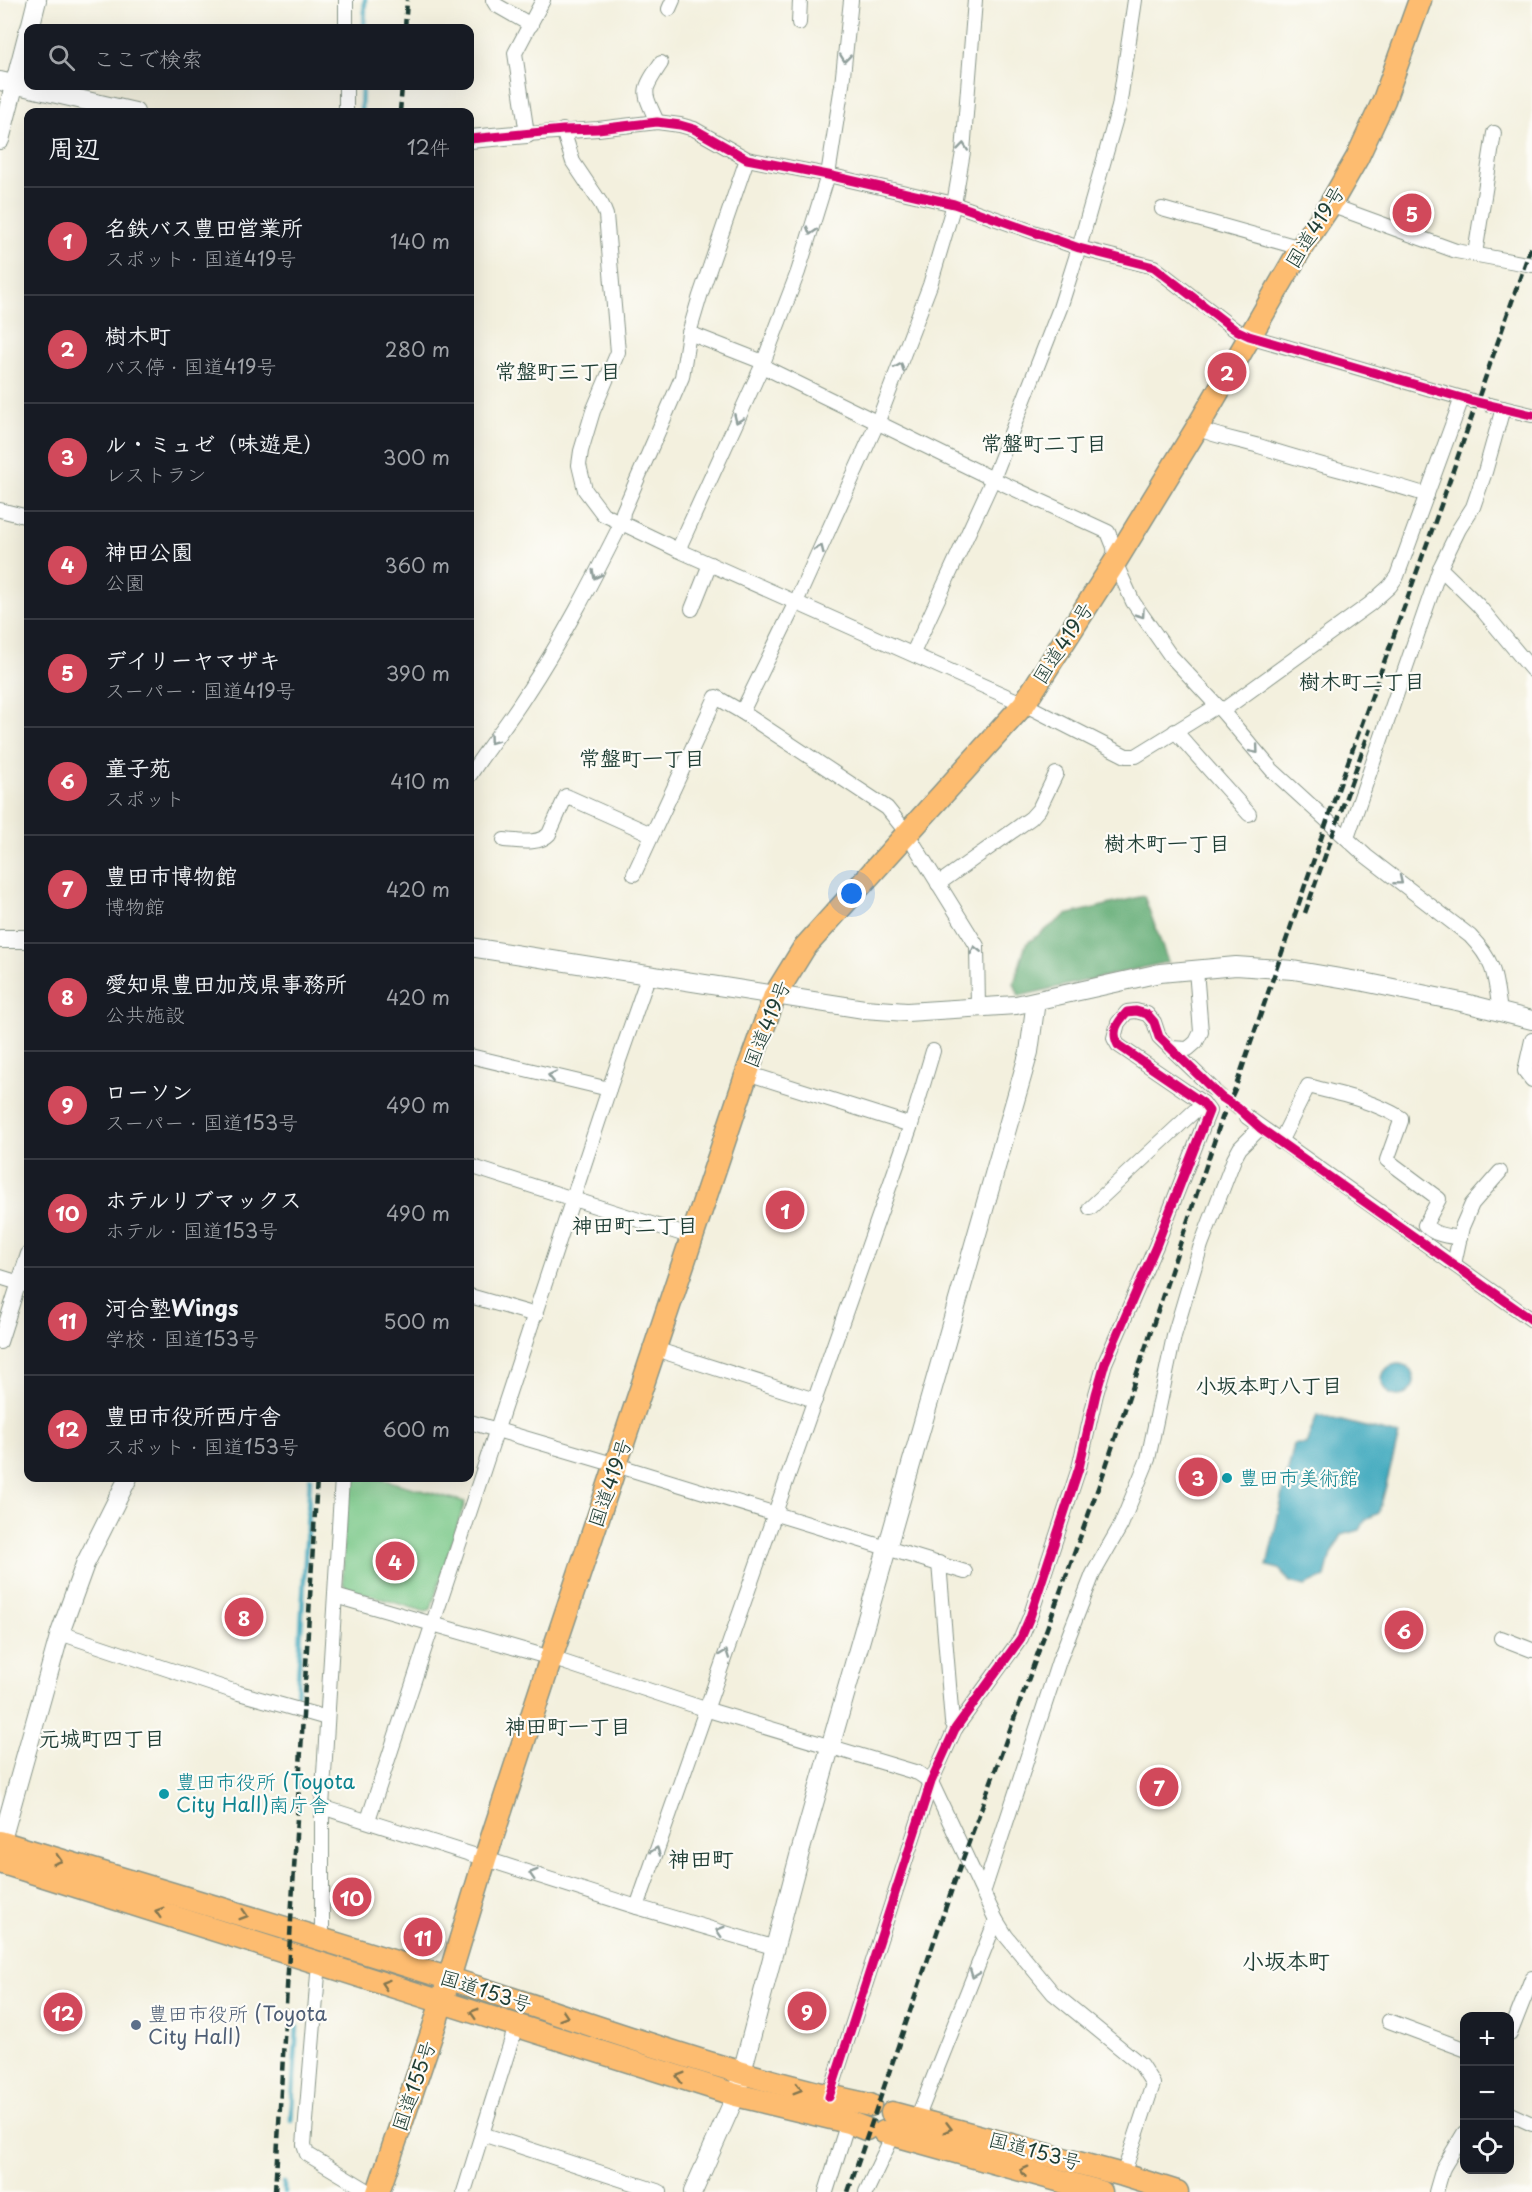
<!DOCTYPE html>
<html lang="ja">
<head>
<meta charset="utf-8">
<style>
	:root { --surface:#171b24; --page:#242831; --text:#f1f3f6; --muted:#9ea1a6; --line:#363941; --accent:#d1495b }
	body { margin:0; font-family:"Playpen Sans","Klee One",sans-serif; background:var(--page); color:var(--text) }
	.controls { position:absolute; right:18px; bottom:18px; display:grid; overflow:hidden; border-radius:12px; box-shadow:0 6px 24px #0002 }
	.controls button { width:54px; height:54px; display:grid; place-items:center; padding:0; border:0; border-bottom:2px solid var(--line); background:var(--surface); color:var(--text); font:30px sans-serif }
	.you { position:absolute; left:852px; top:894px; width:21px; height:21px; margin:-15px; border:4px solid #fff; border-radius:50%; background:#1a73e8; box-shadow:0 0 0 9px #1a73e833 }
	.badge { display:grid; place-items:center; width:39px; height:39px; border-radius:50%; background:var(--accent); color:#fff; font-size:20px; font-weight:700 }
	.pin { position:absolute; translate:-50% -50%; border:3px solid #fff; box-shadow:0 2px 6px #0006 }
	.list { margin:0; padding:0; list-style:none }
	h2 { display:flex; justify-content:space-between; align-items:center; height:78px; margin:0; padding:0 24px; font-size:26px }
	h2 small { font-size:20px; font-weight:400; color:var(--muted) }
	.list li { display:grid; grid-template-columns:39px 1fr auto; gap:18px; align-items:center; box-sizing:border-box; height:108px; padding:0 24px; border-top:2px solid var(--line) }
	.list b { display:block; font-size:22px; white-space:nowrap }
	.list p { margin:0; font-size:20px; white-space:nowrap; color:var(--muted) }
	.list em { font-size:20px; font-style:normal; color:var(--muted) }
	.icon { flex:none; width:33px; height:33px; fill:none; stroke:currentColor; stroke-width:2; stroke-linecap:round; stroke-linejoin:round }
	.map { position:relative; flex:none; width:1532px; height:2192px; overflow:hidden }
	.search { position:absolute; background:var(--surface); box-shadow:0 6px 24px #0002; left:24px; top:24px; width:450px; height:66px; display:flex; align-items:center; gap:15px; box-sizing:border-box; padding:0 21px; border-radius:12px; color:var(--muted); font-size:22px }
	.panel { position:absolute; background:var(--surface); box-shadow:0 6px 24px #0002; left:24px; top:108px; width:450px; height:1374px; border-radius:12px }
	.map>svg:first-child { display:block }
	.green { fill:#78c787; stroke:#4c825e; stroke-width:1.5 }
	.forest { fill:#62ac74; stroke:#407454; stroke-width:1.5 }
	.water { fill:#3da8bd; stroke:#2e7278; stroke-width:1.5 }
	.lines { fill:none; stroke-linecap:round; stroke-linejoin:round }
	.stream { stroke:#3da8bd; stroke-width:4.5 }
	.minor-tunnel { stroke:#c9ccbc; stroke-width:14; stroke-dasharray:14 7; stroke-linecap:butt }
	.minor-casing { stroke:#899689; stroke-width:16 }
	.tertiary-casing { stroke:#899689; stroke-width:20 }
	.trunk-casing { stroke:#899689; stroke-width:25 }
	.minor { stroke:#fff; stroke-width:14 }
	.tertiary { stroke:#fff; stroke-width:18 }
	.trunk { stroke:#fdbc70; stroke-width:22 }
	.rail { stroke:#1f3d34; stroke-width:4.5; stroke-dasharray:9 4.5; stroke-linecap:butt }
	.cycleway-casing { stroke:#fdfcf7; stroke-width:13 }
	.cycleway { stroke:#d6006c; stroke-width:9 }
	.oneway { stroke:#8f9e9a }
	.oneway2 { stroke:#83764f }
	.culture-dot { fill:#0f9aa8; stroke:#fdfcf7; stroke-width:2 }
	.service-dot { fill:#5c6f8a; stroke:#fdfcf7; stroke-width:2 }
	.labels { text-anchor:middle; stroke-width:4.5; stroke-linejoin:round; paint-order:stroke }
	.street-label { font-size:20px; fill:#1f3d34; stroke:#fdfcf7 }
	.culture-label { font-size:20px; fill:#0d838f; stroke:#fdfcf7; text-anchor:start }
	.service-label { font-size:20px; fill:#4e5e75; stroke:#fdfcf7; text-anchor:start }
	.neighbourhood-label { font-size:21px; font-weight:bold; fill:#1f3d34; stroke:#fdfcf7 }
	.quarter-label { font-size:22px; font-weight:bold; fill:#1f3d34; stroke:#fdfcf7 }
</style>
</head>
<body>
<div class="map">
<svg width="1532" height="2192" viewBox="0 0 1532 2192">
	<rect width="100%" height="100%" fill="#fdfcf7"/>
	<filter id="ink" filterUnits="userSpaceOnUse"><feTurbulence type="fractalNoise" baseFrequency=".0167" numOctaves="2"/><feDisplacementMap in="SourceGraphic" scale="12" xChannelSelector="R" yChannelSelector="G"/><feConvolveMatrix kernelMatrix="1 2 1 2 8 2 1 2 1" color-interpolation-filters="sRGB"/></filter>
	<filter id="wash" filterUnits="userSpaceOnUse"><feTurbulence type="fractalNoise" baseFrequency=".008" numOctaves="4" result="noise"/><feDisplacementMap in="SourceGraphic" scale="24" xChannelSelector="R" yChannelSelector="G"/><feGaussianBlur stdDeviation="1.35" result="paint"/><feColorMatrix in="noise" values="0 0 0 0 0 0 0 0 0 0 0 0 0 0 0 0 0 1.4 0 .05"/><feComposite in="paint" operator="in"/></filter>
	<g filter="url(#wash)">
		<rect width="100%" height="100%" fill="#f3f0de"/>
		<path class="green" d="M349 1478H377L465 1502 431 1609 426 1612 346 1588 343 1583V1538Z"/>
		<path class="forest" d="M1144 896 1168 962 1019 996 1014 983 1026 944 1066 915Z"/>
		<g class="water">
			<circle cx="1398" cy="1380" r="16"/>
			<path d="M1317 1415 1399 1435 1379 1513 1366 1519 1360 1530 1342 1535 1331 1554 1325 1577 1305 1586 1290 1582 1279 1569 1267 1566 1294 1444H1306Z"/>
		</g>
		<g class="lines">
			<g class="stream">
				<path d="M364 28 365 0"/>
				<path d="M361 112 362 86"/>
				<path d="M297 1697 310 1478"/>
				<path d="M291 2121 297 2026"/>
				<path d="M284 2192V2183"/>
			</g>
		</g>
	</g>
	<g filter="url(#ink)">
		<g class="lines">
			<path class="minor-tunnel" d="M1212 1088 1247 1117"/>
			<g class="minor-casing">
				<g id="minor">
					<path d="M346 0V28"/>
					<path d="M493 0 496 5 531 25"/>
					<path d="M543 0 515 53 527 134 598 129 657 122 680 125 694 129 747 159 828 175 954 204 1079 248 1154 267 1234 329 1249 336 1472 401"/>
					<path d="M669 9 673 0"/>
					<path d="M799 23 800 0"/>
					<path d="M346 86V112"/>
					<path d="M657 122C643 90 641 93 661 63"/>
					<path d="M563 130 573 162 602 205 606 215 618 352 593 411 581 451 579 465 585 490 603 514 678 550 1024 704 1126 756H1136L1217 706"/>
					<path d="M1330 205 1456 251 1532 265"/>
					<path d="M1162 209 1301 248"/>
					<path d="M1475 254 1494 133"/>
					<path d="M689 333 763 362"/>
					<path d="M762 366 993 479 1108 532 1114 547 1115 562 1133 602 1170 655 1222 711 1272 770 1366 856 1470 936C1496 963 1495 977 1500 1012"/>
					<path d="M1490 405 1532 415"/>
					<path d="M1197 428C1217 437 1238 440 1259 446 1314 464 1371 477 1427 495"/>
					<path d="M0 510 28 517"/>
					<path d="M678 550 762 366 798 272 828 175 842 85 851 0"/>
					<path d="M1440 568 1478 605 1532 670"/>
					<path d="M692 609 710 564"/>
					<path d="M913 653 993 479 1060 308 1079 248 1119 107 1135 0"/>
					<path d="M1222 711 1370 604 1390 586 1397 576 1462 398"/>
					<path d="M742 712 796 602 878 421 930 285 954 204 963 152 975 0"/>
					<path d="M1175 731 1249 814"/>
					<path d="M470 775C487 748 508 723 525 696 562 640 592 582 622 522L623 512 682 377 689 333 700 296 747 159"/>
					<path d="M1347 838 1440 568 1459 529 1473 507 1485 472 1503 408"/>
					<path d="M504 840C519 841 539 845 549 834L566 796 651 834"/>
					<path d="M634 874 716 697 742 712 887 808 907 833 977 946 978 1008"/>
					<path d="M938 884 1031 818 1039 809 1056 774"/>
					<path d="M1532 1040 1525 1071 1532 1080"/>
					<path d="M1170 1048 1188 1049 1196 1042 1201 1032 1196 970"/>
					<path d="M470 1056 609 1089"/>
					<path d="M747 1073 911 1125"/>
					<path d="M1247 1117 1532 1320"/>
					<path d="M1280 1142 1308 1086C1340 1094 1374 1101 1401 1118V1121L1387 1160 1439 1199 1425 1225C1434 1235 1447 1236 1460 1238"/>
					<path d="M470 1166 692 1237"/>
					<path d="M1090 1208 1203 1103"/>
					<path d="M1454 1264 1462 1227 1472 1204 1500 1172"/>
					<path d="M0 1277 26 1285"/>
					<path d="M470 1296 536 1315"/>
					<path d="M0 1342 28 1254"/>
					<path d="M655 1349 815 1400"/>
					<path d="M470 1422 616 1465 965 1572"/>
					<path d="M939 1563 952 1722 956 1728"/>
					<path d="M335 1596 551 1658 705 1709 918 1773 931 1782 996 1920 1006 1936 1053 1993 1141 2065 1153 2084 1123 2175"/>
					<path d="M60 1633 239 1693 327 1718"/>
					<path d="M1501 1638 1532 1650"/>
					<path d="M322 1807 637 1907 776 1948"/>
					<path d="M368 1820 609 1089 649 974"/>
					<path d="M983 1893 1059 1661 1093 1574 1121 1525 1148 1459 1174 1336 1201 1245 1234 1159 1240 1148 1260 1128"/>
					<path d="M637 1907 911 1125 933 1051"/>
					<path d="M322 1938V1807L342 1478"/>
					<path d="M319 1962 304 2145 307 2154 370 2192"/>
					<path d="M1389 2021 1464 2049"/>
					<path d="M1510 2034 1532 1978"/>
					<path d="M829 2097 931 1782 955 1729 1021 1638 1030 1617 1079 1468 1096 1394 1105 1363 1156 1246 1209 1111 1203 1103 1118 1045 1114 1038 1118 1023 1127 1012 1136 1011 1147 1014 1154 1022 1159 1037 1212 1088"/>
					<path d="M1510 2114 1532 2124"/>
					<path d="M917 2119 996 1920"/>
					<path d="M482 2134 516 2026"/>
					<path d="M464 2192 482 2134 660 2192"/>
					<path d="M826 2192 848 2122"/>
					<path d="M866 2192 893 2135"/>
					<path d="M1436 2192 1443 2168 1464 2133"/>
				</g>
			</g>
			<g class="tertiary-casing">
				<g id="tertiary">
					<path d="M30 28 37 0"/>
					<path d="M0 81 135 112"/>
					<path d="M470 139 527 134"/>
					<path d="M0 140 28 32"/>
					<path d="M0 939H28"/>
					<path d="M470 947 864 1009 907 1012 1016 1005 1160 973 1236 966 1293 970 1364 982 1461 1002 1532 1020"/>
					<path d="M0 1847 60 1633 85 1564 128 1478"/>
					<path d="M693 2192 736 2095 799 1856 1029 1052 1036 1001"/>
				</g>
			</g>
			<g class="trunk-casing">
				<g id="trunk">
					<path d="M0 1842C162 1891 324 1939 485 1990 612 2031 739 2078 870 2105"/>
					<path d="M0 1862 736 2095 848 2122 866 2129"/>
					<path d="M892 2113 1123 2175 1177 2192"/>
					<path d="M884 2132 1101 2192"/>
					<path d="M378 2192 435 2024 485 1859 551 1658 747 1073 775 995 804 948 1024 704 1115 562 1197 428 1301 248 1330 205 1357 158 1384 100 1420 0"/>
				</g>
			</g>
			<use href="#minor" class="minor"/>
			<use href="#tertiary" class="tertiary"/>
			<use href="#trunk" class="trunk"/>
			<g class="rail">
				<path d="M405 28 407 0"/>
				<path d="M400 112 402 86"/>
				<path d="M1305 913 1370 729"/>
				<path d="M275 2192 317 1478"/>
				<path d="M848 2192 953 1886 1105 1469 1222 1118 1235 1089 1335 798 1441 505 1532 244"/>
			</g>
			<g class="cycleway-casing">
				<g id="cycleway">
					<path d="M470 139 563 130 598 129 657 122 680 125 694 129 747 159 828 175 954 204 1079 248 1154 267 1234 329 1249 336 1472 401 1532 415"/>
					<path d="M829 2097 931 1782 955 1729 1021 1638 1030 1617 1079 1468 1096 1394 1105 1363 1156 1246 1209 1111 1203 1103 1118 1045C1111 1031 1117 1023 1127 1012L1136 1011 1147 1014 1154 1022 1159 1037 1221 1097 1238 1108 1260 1128 1532 1320"/>
				</g>
			</g>
			<use href="#cycleway" class="cycleway"/>
		</g>
		<defs><path id="oneway-chevron" d="M-2-3.5L2.5 0L-2 3.5" fill="none" stroke-width="1.6" stroke-linecap="round" stroke-linejoin="round" transform="scale(1.5)"/></defs>
		<g class="oneway">
			<use href="#oneway-chevron" transform="translate(845 58) rotate(96)"/>
			<use href="#oneway-chevron" transform="translate(963 147) rotate(-84)"/>
			<use href="#oneway-chevron" transform="translate(811 231) rotate(107)"/>
			<use href="#oneway-chevron" transform="translate(900 367) rotate(-68)"/>
			<use href="#oneway-chevron" transform="translate(738 419) rotate(114)"/>
			<use href="#oneway-chevron" transform="translate(820 549) rotate(-66)"/>
			<use href="#oneway-chevron" transform="translate(596 575) rotate(116)"/>
			<use href="#oneway-chevron" transform="translate(1141 614) rotate(55)"/>
			<use href="#oneway-chevron" transform="translate(493 740) rotate(126)"/>
			<use href="#oneway-chevron" transform="translate(1255 750) rotate(50)"/>
			<use href="#oneway-chevron" transform="translate(1399 881) rotate(39)"/>
			<use href="#oneway-chevron" transform="translate(975 950) rotate(-103)"/>
			<use href="#oneway-chevron" transform="translate(552 1076) rotate(-167)"/>
			<use href="#oneway-chevron" transform="translate(725 1654) rotate(-70)"/>
			<use href="#oneway-chevron" transform="translate(656 1851) rotate(-71)"/>
			<use href="#oneway-chevron" transform="translate(533 1874) rotate(-163)"/>
			<use href="#oneway-chevron" transform="translate(720 1931) rotate(-163)"/>
			<use href="#oneway-chevron" transform="translate(974 1974) rotate(111)"/>
		</g>
		<g class="oneway2">
			<use href="#oneway-chevron" transform="translate(58 1860) rotate(17)"/>
			<use href="#oneway-chevron" transform="translate(159 1912) rotate(-163)"/>
			<use href="#oneway-chevron" transform="translate(244 1915) rotate(17)"/>
			<use href="#oneway-chevron" transform="translate(385 1984) rotate(-162)"/>
			<use href="#oneway-chevron" transform="translate(474 2013) rotate(-163)"/>
			<use href="#oneway-chevron" transform="translate(564 2016) rotate(18)"/>
			<use href="#oneway-chevron" transform="translate(680 2077) rotate(-163)"/>
			<use href="#oneway-chevron" transform="translate(798 2089) rotate(16)"/>
			<use href="#oneway-chevron" transform="translate(948 2128) rotate(15)"/>
			<use href="#oneway-chevron" transform="translate(1024 2171) rotate(-165)"/>
		</g>
	</g>
	<g class="culture-dot">
		<circle cx="1227" cy="1478" r="6"/>
		<circle cx="164" cy="1794" r="6"/>
	</g>
	<circle class="service-dot" cx="136" cy="2025" r="6"/>
	<g class="labels">
		<g class="street-label">
			<text transform="translate(1315 227) rotate(-58)" y="7">国道419号</text>
			<text transform="translate(1063 643) rotate(-57)" y="7">国道419号</text>
			<text transform="translate(767 1024) rotate(-68)" y="7">国道419号</text>
			<text transform="translate(610 1483) rotate(-71)" y="7">国道419号</text>
			<text transform="translate(486 1991) rotate(18)" y="7">国道153号</text>
			<text transform="translate(414 2086) rotate(-71)" y="7">国道155号</text>
			<text transform="translate(1035 2151) rotate(15)" y="7">国道153号</text>
		</g>
		<g class="culture-label">
			<text x="1239" y="1485">豊田市美術館</text>
			<text x="176" y="1789">豊田市役所 (Toyota<tspan x="176" dy="23">City Hall)南庁舎</tspan></text>
		</g>
		<g class="service-label">
			<text x="148" y="2021">豊田市役所 (Toyota<tspan x="148" dy="23">City Hall)</tspan></text>
		</g>
		<g class="neighbourhood-label">
			<text x="558" y="379">常盤町三丁目</text>
			<text x="1044" y="451">常盤町二丁目</text>
			<text x="1362" y="689">樹木町二丁目</text>
			<text x="642" y="766">常盤町一丁目</text>
			<text x="1167" y="851">樹木町一丁目</text>
			<text x="635" y="1233">神田町二丁目</text>
			<text x="1269" y="1393">小坂本町八丁目</text>
			<text x="568" y="1734">神田町一丁目</text>
			<text x="102" y="1746">元城町四丁目</text>
		</g>
		<g class="quarter-label">
			<text x="701" y="1867">神田町</text>
			<text x="1286" y="1969">小坂本町</text>
		</g>
	</g>
</svg>
<div class="controls">
<button>+</button>
<button>−</button>
<button><svg class="icon" aria-label="locate" viewBox="0 0 24 24"><circle cx="12" cy="12" r="6"/><path d="M12 2v4M12 18v4M2 12h4M18 12h4"/></svg></button>
</div>
<div class="you"></div>
<div class="pin badge" style="left:785px;top:1210px">1</div>
<div class="pin badge" style="left:1227px;top:372px">2</div>
<div class="pin badge" style="left:1198px;top:1477px">3</div>
<div class="pin badge" style="left:395px;top:1561px">4</div>
<div class="pin badge" style="left:1412px;top:213px">5</div>
<div class="pin badge" style="left:1404px;top:1630px">6</div>
<div class="pin badge" style="left:1159px;top:1787px">7</div>
<div class="pin badge" style="left:244px;top:1617px">8</div>
<div class="pin badge" style="left:807px;top:2011px">9</div>
<div class="pin badge" style="left:352px;top:1897px">10</div>
<div class="pin badge" style="left:423px;top:1937px">11</div>
<div class="pin badge" style="left:63px;top:2012px">12</div>
<div class="search"><svg class="icon" aria-label="search" viewBox="0 0 24 24"><circle cx="10" cy="10" r="6"/><path d="M15 15l6 6"/></svg>ここで検索</div>
<section class="panel">
<h2>周辺<small>12件</small></h2>
<ul class="list">
<li><span class="badge">1</span><div><b>名鉄バス豊田営業所</b><p>スポット · 国道419号</p></div><em>140 m</em></li>
<li><span class="badge">2</span><div><b>樹木町</b><p>バス停 · 国道419号</p></div><em>280 m</em></li>
<li><span class="badge">3</span><div><b>ル・ミュゼ（味遊是）</b><p>レストラン</p></div><em>300 m</em></li>
<li><span class="badge">4</span><div><b>神田公園</b><p>公園</p></div><em>360 m</em></li>
<li><span class="badge">5</span><div><b>デイリーヤマザキ</b><p>スーパー · 国道419号</p></div><em>390 m</em></li>
<li><span class="badge">6</span><div><b>童子苑</b><p>スポット</p></div><em>410 m</em></li>
<li><span class="badge">7</span><div><b>豊田市博物館</b><p>博物館</p></div><em>420 m</em></li>
<li><span class="badge">8</span><div><b>愛知県豊田加茂県事務所</b><p>公共施設</p></div><em>420 m</em></li>
<li><span class="badge">9</span><div><b>ローソン</b><p>スーパー · 国道153号</p></div><em>490 m</em></li>
<li><span class="badge">10</span><div><b>ホテルリブマックス</b><p>ホテル · 国道153号</p></div><em>490 m</em></li>
<li><span class="badge">11</span><div><b>河合塾Wings</b><p>学校 · 国道153号</p></div><em>500 m</em></li>
<li><span class="badge">12</span><div><b>豊田市役所西庁舎</b><p>スポット · 国道153号</p></div><em>600 m</em></li>
</ul>
</section>
</div>
</body>
</html>
